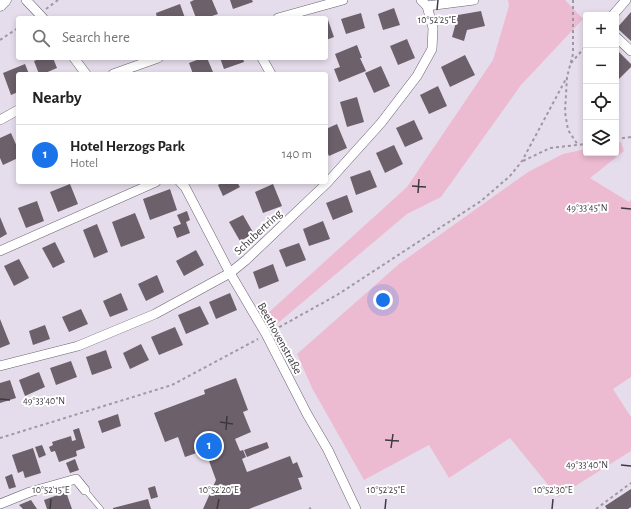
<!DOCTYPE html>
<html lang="en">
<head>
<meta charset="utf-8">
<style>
	:root { --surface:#fff; --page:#f2f2f2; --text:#222; --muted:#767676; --line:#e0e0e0; --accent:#1a73e8 }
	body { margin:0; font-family:"Alegreya Sans",sans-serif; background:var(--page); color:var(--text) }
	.controls { position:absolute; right:12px; top:12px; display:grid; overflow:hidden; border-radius:4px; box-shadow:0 2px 6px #0003 }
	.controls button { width:36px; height:36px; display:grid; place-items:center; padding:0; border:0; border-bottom:1px solid var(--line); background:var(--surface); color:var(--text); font:20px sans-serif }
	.you { position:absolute; left:383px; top:300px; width:14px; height:14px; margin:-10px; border:3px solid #fff; border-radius:50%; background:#1a73e8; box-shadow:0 0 0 6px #1a73e833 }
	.badge { display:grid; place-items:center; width:26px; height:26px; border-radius:50%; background:var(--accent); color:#fff; font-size:13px; font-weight:700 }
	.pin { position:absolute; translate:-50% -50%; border:2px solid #fff; box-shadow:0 1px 4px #0006 }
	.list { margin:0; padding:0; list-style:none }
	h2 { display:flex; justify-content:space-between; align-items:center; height:52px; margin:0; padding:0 16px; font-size:17px }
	h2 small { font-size:13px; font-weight:400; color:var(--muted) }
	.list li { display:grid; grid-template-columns:26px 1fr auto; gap:12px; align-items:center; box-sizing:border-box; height:60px; padding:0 16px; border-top:1px solid var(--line) }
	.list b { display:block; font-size:15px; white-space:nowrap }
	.list p { margin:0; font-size:13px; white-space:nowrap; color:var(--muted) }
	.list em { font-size:13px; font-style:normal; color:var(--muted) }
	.icon { flex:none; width:22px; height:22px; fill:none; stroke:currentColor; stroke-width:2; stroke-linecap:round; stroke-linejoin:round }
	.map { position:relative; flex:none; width:631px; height:509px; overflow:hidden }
	.search { position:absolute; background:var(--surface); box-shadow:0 2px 6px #0003; left:16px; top:16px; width:312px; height:44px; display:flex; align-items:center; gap:10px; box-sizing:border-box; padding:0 14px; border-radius:4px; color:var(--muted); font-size:15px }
	.panel { position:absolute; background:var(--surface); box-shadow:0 2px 6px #0003; left:16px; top:72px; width:312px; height:112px; border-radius:4px }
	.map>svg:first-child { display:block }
	.green { fill:#edbbd1 }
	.building { fill:#6c606a }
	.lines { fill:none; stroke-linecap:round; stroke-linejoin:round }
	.service-casing { stroke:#6a626f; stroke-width:5.5 }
	.minor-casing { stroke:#6a626f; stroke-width:10 }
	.tertiary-casing { stroke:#6a626f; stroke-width:13 }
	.path { stroke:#9f98a3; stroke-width:2; stroke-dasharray:3 3; stroke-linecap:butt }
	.service { stroke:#fff; stroke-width:4.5 }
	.minor { stroke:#fff; stroke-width:9 }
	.tertiary { stroke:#fff; stroke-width:12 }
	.ticks { fill:none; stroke:#3d393f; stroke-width:1.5 }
	.labels { text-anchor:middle; stroke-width:4; stroke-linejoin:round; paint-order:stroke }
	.street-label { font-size:12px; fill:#3d393f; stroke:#fff }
	.ticks-label { font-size:10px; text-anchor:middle; fill:#3d393f; stroke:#fff; stroke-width:4; stroke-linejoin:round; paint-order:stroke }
</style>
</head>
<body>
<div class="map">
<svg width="631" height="509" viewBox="0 0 631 509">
	<rect width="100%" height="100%" fill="#e6ddec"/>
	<g class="green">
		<path d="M508 0H565L583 19 521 85 441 197 407 214 278 323 268 313 407 187 493 60 509 6Z"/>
		<path d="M621 142 624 151 590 178 629 202 631 199V377L613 389 631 417V451L558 497 510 438 449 478 429 445 364 480 312 388 297 354 399 264 528 172 563 154 586 149V153H616V143Z"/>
	</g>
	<g class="building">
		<path d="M194 0H212L218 14 206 18H196L190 2Z"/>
		<path d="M230 0H252L253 2 233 9Z"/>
		<path d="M180 4 185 18H157L156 13Z"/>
		<path d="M394 8 400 25 383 30 378 14Z"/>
		<path d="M481 11 485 26 467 30 464 41 452 37 458 15Z"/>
		<path d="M631 12V41L617 28Z"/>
		<path d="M361 13 365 28 346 34 341 19Z"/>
		<path d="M328 20 334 37 326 40V21Z"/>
		<path d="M407 39 415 58 398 65 390 46Z"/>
		<path d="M357 45 362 58H360L366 71 339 82 334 69 340 67 335 54Z"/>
		<path d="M616 49 631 64V67L618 80 616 77Z"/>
		<path d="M465 55 475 75 450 87 441 67Z"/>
		<path d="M41 58H53L57 68 43 74H39L34 61Z"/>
		<path d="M202 58H207L213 72 208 74H193L189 63Z"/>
		<path d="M220 58H243L244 62 224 69Z"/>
		<path d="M25 64 29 74H18V92L11 95 3 73Z"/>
		<path d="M381 66 390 86 374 93 365 73Z"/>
		<path d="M438 86 447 106 429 114 420 95Z"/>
		<path d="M357 97 364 122 347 127 340 102Z"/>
		<path d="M414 120 423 139 405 147 396 128Z"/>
		<path d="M337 124 347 148 329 156 326 150V129Z"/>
		<path d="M11 133 18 149V158L3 165 0 158V138Z"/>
		<path d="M394 145 403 164 385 173 376 153Z"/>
		<path d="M370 170 377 187 356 195 350 177Z"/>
		<path d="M223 182H237L240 187 223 196 218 185Z"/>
		<path d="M70 184 78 204 58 212 50 192Z"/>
		<path d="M273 184 282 206 263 213 255 192Z"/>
		<path d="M170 189 177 210 150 220 143 199Z"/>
		<path d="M347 195 353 212 333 220 326 203Z"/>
		<path d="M37 201 44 221 26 228 18 208Z"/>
		<path d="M187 211 190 220 186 222 190 233 177 238 173 227 181 224 177 215Z"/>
		<path d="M135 213 145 238 121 247 112 222Z"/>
		<path d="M243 215 254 234 240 241 229 222Z"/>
		<path d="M0 217 7 234 0 238Z"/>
		<path d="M323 221 330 239 309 246 303 229Z"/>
		<path d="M97 224 108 252 94 258 83 230Z"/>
		<path d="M55 242 65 262 53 268 42 248Z"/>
		<path d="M299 243 306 260 286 267 279 250Z"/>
		<path d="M196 250 204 265 184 276 176 261Z"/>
		<path d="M19 259 29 278 14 286 4 266Z"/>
		<path d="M273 264 279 281 259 289 253 272Z"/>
		<path d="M157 275 164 292 146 301 138 284Z"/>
		<path d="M121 293 128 310 110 317 103 301Z"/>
		<path d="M230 293 237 310 216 319 209 302Z"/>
		<path d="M200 306 209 324 186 334 178 315Z"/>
		<path d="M81 309 88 324 69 332 62 317Z"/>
		<path d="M0 319 10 344 0 348Z"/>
		<path d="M45 325 50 339 33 345 29 331Z"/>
		<path d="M175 327 183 345 159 355 151 337Z"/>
		<path d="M141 344 149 360 130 369 123 353Z"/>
		<path d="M106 350 112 368 92 375 86 357Z"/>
		<path d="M71 361 77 377 56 385 50 368Z"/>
		<path d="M39 372 45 387 25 396 19 380Z"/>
		<path d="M236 378 248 410 243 412 251 432 235 439 240 451 243 450 246 457 242 459 247 472 290 456 293 464 297 462 303 477 298 478 302 489 249 509H203L216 480 205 450 185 457 178 437 165 442 154 413 205 394 204 390Z"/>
		<path d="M10 380 16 398 0 403V383Z"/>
		<path d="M118 414 121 426 102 433 98 421Z"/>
		<path d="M79 428 85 448 76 451 77 456 59 462 55 451 51 452 49 447 53 445 52 442 71 436 72 441 76 440 73 430Z"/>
		<path d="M267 442 269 448 247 457 244 450Z"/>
		<path d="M42 445 46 455 39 458 35 447Z"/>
		<path d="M33 448 41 473 25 478 23 471 18 473 12 455Z"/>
		<path d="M75 459 79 470 70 473 66 463Z"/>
		<path d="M12 474 16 487 9 489 5 477Z"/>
		<path d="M155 486 158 497 151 499 148 488Z"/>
		<path d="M631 489V507L628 509H607L605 506Z"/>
		<path d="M66 492 72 509H47L44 500Z"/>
		<path d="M148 499 151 509H113V508Z"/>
		<path d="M31 500 37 509H23L19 505Z"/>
	</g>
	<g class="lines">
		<g class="service-casing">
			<path id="service" d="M85 490 101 509"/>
		</g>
		<g class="minor-casing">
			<g id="minor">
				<path d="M26 0 43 18"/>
				<path d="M427 6 474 0"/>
				<path d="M613 15 626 0"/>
				<path d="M278 18 343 0"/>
				<path d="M616 37 631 51"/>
				<path d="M74 58 86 74"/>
				<path d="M262 58 271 74"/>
				<path d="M113 74 158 58"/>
				<path d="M0 120 18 110"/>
				<path d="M180 182 185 187 230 273 266 334 307 414 328 450 356 509"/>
				<path d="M0 251 156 182"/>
				<path d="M0 366 78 346 155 314 230 273 246 260 327 183 381 123 417 76 432 49 433 28 427 6 421 0"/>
				<path d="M0 504 30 492 76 479 85 490"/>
			</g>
		</g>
		<g class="tertiary-casing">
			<path id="tertiary" d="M0 5 5 0"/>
		</g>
		<g class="path">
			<path d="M573 0V54L567 77 565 112 568 130 578 145"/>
			<path d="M46 9 58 0"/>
			<path d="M0 40 18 28"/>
			<path d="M571 63 586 46"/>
			<path d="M616 139 631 137"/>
			<path d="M523 161 550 148 586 144"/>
			<path d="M274 330 337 295 481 201 510 176 522 161 567 77"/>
			<path d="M0 438 172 385 258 339"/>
			<path d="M309 509 311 508"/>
			<path d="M596 509 631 483"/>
		</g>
		<use href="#service" class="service"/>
		<use href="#minor" class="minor"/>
		<use href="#tertiary" class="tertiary"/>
	</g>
	<path class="ticks" d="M437 10 438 0M412 186 426 187M418 193 419 179M621 208 631 209M0 399 10 400M220 422 233 424M226 430 227 416M385 440 399 441M391 448 393 434M621 465 631 466M50 509 51 499M217 509 219 499M385 509 386 499M552 509 553 499"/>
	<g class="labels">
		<g class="street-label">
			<text transform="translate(258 232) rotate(-43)" y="4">Schubertring</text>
			<text transform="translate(280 338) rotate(61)" y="4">Beethovenstraße</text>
		</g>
	</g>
	<g class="ticks-label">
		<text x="437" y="23">10°52'25"E</text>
		<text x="587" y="211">49°33'45"N</text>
		<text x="44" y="404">49°33'40"N</text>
		<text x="587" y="468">49°33'40"N</text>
		<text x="51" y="493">10°52'15"E</text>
		<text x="219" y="493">10°52'20"E</text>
		<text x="386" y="493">10°52'25"E</text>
		<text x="553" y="493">10°52'30"E</text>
	</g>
</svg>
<div class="controls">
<button>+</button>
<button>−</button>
<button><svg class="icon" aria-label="locate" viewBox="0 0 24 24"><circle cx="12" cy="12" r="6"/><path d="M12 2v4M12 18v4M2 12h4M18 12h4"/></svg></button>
<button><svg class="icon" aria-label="layers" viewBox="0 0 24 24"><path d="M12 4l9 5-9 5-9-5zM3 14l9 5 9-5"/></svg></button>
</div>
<div class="you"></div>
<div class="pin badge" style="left:209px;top:446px">1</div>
<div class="search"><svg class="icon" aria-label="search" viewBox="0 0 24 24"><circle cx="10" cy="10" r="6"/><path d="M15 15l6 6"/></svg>Search here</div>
<section class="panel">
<h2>Nearby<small></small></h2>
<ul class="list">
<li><span class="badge">1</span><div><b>Hotel Herzogs Park</b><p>Hotel</p></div><em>140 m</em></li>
</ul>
</section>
</div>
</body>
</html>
